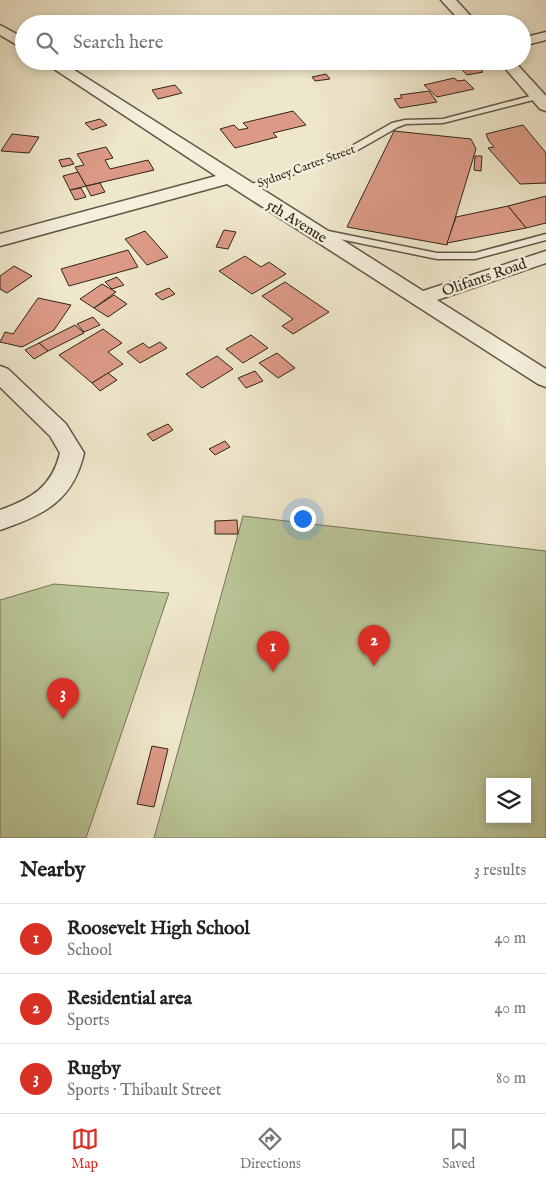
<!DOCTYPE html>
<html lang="en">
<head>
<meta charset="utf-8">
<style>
	:root { --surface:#fff; --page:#f6f6f6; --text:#222; --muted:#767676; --line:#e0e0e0; --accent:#d93025 }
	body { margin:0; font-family:"IM FELL English",serif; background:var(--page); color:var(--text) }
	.controls { position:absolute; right:15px; bottom:15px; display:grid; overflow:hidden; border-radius:0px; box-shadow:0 2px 8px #0003 }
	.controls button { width:45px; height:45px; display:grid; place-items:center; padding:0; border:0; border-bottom:1px solid var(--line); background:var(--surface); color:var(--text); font:25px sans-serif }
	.you { position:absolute; left:302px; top:518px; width:18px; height:18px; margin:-12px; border:4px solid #fff; border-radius:50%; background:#1a73e8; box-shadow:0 0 0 8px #1a73e833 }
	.badge { display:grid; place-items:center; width:32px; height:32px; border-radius:50%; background:var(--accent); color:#fff; font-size:16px; font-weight:700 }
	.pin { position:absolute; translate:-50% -41px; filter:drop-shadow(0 1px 2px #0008) }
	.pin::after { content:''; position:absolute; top:26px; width:18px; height:15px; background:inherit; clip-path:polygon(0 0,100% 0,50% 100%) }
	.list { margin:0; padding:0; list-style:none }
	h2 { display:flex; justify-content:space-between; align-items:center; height:65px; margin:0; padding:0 20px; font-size:21px }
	h2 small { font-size:16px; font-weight:400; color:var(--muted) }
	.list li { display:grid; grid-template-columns:32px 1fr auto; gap:15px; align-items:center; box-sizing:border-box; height:70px; padding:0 20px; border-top:1px solid var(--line) }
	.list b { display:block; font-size:19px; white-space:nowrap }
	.list p { margin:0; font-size:16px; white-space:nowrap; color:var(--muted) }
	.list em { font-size:16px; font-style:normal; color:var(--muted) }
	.icon { flex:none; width:28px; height:28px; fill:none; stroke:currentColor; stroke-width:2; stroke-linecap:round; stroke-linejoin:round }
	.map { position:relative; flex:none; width:546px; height:838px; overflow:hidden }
	.search { position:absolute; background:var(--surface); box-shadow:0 2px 8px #0003; left:15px; right:15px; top:15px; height:55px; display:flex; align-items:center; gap:12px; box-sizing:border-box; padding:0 18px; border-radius:28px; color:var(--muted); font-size:19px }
	.sheet { height:275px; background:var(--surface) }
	nav { display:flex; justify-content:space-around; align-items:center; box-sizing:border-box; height:70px; border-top:1px solid var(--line); background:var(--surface); font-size:14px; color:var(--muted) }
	nav a { display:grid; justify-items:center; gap:2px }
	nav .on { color:var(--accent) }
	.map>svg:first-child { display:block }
	.green { fill:#bac597; stroke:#767557; fill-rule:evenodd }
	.building { fill:#dc9a86; stroke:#312517 }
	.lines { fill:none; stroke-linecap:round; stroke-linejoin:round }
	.lane-casing { stroke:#605644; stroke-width:3 }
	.street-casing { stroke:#605644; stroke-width:3 }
	.lane { fill:#f5efdd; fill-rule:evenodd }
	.street { fill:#f5efdd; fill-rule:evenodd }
	.labels { text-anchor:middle; stroke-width:5; stroke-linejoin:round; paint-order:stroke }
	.far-street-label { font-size:12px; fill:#312517; stroke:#f5efdd }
	.street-label { font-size:15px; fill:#312517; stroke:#f5efdd }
</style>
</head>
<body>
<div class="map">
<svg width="546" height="838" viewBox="0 0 546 838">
	<rect width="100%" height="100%" fill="#efe7cb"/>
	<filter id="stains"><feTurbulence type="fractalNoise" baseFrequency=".004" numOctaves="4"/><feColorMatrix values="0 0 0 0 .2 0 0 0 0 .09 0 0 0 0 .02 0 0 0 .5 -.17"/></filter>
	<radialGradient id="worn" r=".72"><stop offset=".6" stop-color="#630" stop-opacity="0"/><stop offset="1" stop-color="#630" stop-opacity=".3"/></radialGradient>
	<g class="green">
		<path d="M243 516 546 551V838H154ZM490 782H527V819H490Z"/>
		<path d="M54 584 169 593 86 838H0V600Z"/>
	</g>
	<g class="building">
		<path d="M472 61 483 72 467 75 455 62Z"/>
		<path d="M326 74 330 79 315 81 312 77Z"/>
		<path d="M454 78 458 81 465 80 474 89 437 97 424 85Z"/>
		<path d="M175 85 182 93 158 99 152 90Z"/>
		<path d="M429 91 437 102 400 108 394 99 402 98 400 95Z"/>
		<path d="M293 111 306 125 273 133 277 137 235 148 220 129 234 125 239 130 248 128 243 123Z"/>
		<path d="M100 119 107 125 92 130 85 123Z"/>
		<path d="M523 125 546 153V183L520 184 488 148 494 147 489 141 486 134Z"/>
		<path d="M394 131 471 139 476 149 447 245 347 227Z"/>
		<path d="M12 134 39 137 29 153 1 151Z"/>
		<path d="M106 147 113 158 105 160 110 169 148 160 154 170 86 186 75 167 84 165 77 154Z"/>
		<path d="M475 156H482L481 171 474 170Z"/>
		<path d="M70 158 74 164 62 167 59 160Z"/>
		<path d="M78 172 86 186 70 190 63 176Z"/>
		<path d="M100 183 105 192 91 196 86 186Z"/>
		<path d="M81 188 86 197 75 200 70 190Z"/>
		<path d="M546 196V223L526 228 508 206Z"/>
		<path d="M508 206 526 228 447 243 456 217Z"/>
		<path d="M224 230 236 232 228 249 216 247Z"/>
		<path d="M145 231 168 257 147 265 125 239Z"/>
		<path d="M128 250 138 267 69 286 61 269Z"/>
		<path d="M245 256 261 267 269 262 286 274 252 294 219 271Z"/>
		<path d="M14 266 32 276 7 293 0 289V276Z"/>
		<path d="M117 277 124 285 112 289 105 282Z"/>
		<path d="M285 282 329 312 293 334 282 326 293 319 262 296Z"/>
		<path d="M102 284 116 292 94 308 80 299Z"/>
		<path d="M169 288 175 294 162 300 155 294Z"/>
		<path d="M114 295 127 304 108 317 94 308Z"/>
		<path d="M38 298 71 305 54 330 22 347 0 342 5 332 13 334Z"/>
		<path d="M93 317 100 325 84 332 77 324Z"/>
		<path d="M75 325 84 333 48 351 39 343Z"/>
		<path d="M103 329 122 343 108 352 123 364 92 383 59 355Z"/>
		<path d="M251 335 268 348 243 363 226 349Z"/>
		<path d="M160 342 167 348 140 363 127 352 143 343 149 348Z"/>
		<path d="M39 343 48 351 34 359 25 350Z"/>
		<path d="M277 353 295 368 278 378 259 363Z"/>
		<path d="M217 356 233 369 202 388 186 374Z"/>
		<path d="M255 371 263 381 246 388 238 378Z"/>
		<path d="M108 373 117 380 100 391 92 383Z"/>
		<path d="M168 424 173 430 153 441 147 434Z"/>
		<path d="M225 441 230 447 215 455 209 449Z"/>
		<path d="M237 520 238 534H215V521Z"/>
		<path d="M152 746 168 749 154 807 137 804Z"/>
	</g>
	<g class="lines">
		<g class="lane-casing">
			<g id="lane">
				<path d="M538 94H541V98L443 123 406 124 398 127 349 155 248 190 245 191 241 188 343 151 392 123 405 120 443 119Z"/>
				<path d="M323 230 437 253H475L546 234V240L475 259H437L320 235V231Z"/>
			</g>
		</g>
		<g class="street-casing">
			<g id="street">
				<path d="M441 0H456L478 24H463Z"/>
				<path d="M0 25 24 38V49L0 35Z"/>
				<path d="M546 32V40L522 46V38Z"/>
				<path d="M42 61H60L423 291 546 251V263L437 300 546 369V387L538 384 227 184 0 246V234L216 176Z"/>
				<path d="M499 61H514L546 96V111L540 109Z"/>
				<path d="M0 366 8 369 66 424 84 453C73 501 44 515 0 530V510C31 499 52 487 60 453L50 436 0 387Z"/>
			</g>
		</g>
		<use href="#lane" class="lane"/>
		<use href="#street" class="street"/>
	</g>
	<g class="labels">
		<g class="far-street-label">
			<text transform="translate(306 166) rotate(-20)" y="4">Sydney Carter Street</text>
		</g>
		<g class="street-label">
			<text transform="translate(297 221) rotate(32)" y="5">5th Avenue</text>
			<text transform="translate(484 277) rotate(-19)" y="5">Olifants Road</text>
		</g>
	</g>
	<rect width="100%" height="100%" filter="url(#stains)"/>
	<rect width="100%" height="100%" fill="url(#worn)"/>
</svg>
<div class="controls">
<button><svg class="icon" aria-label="layers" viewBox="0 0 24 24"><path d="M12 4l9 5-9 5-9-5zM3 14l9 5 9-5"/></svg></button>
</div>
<div class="you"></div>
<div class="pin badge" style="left:273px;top:672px">1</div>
<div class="pin badge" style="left:374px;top:666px">2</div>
<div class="pin badge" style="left:63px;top:719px">3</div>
<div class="search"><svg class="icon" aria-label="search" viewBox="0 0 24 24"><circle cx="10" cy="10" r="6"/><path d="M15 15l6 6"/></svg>Search here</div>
</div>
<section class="sheet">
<h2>Nearby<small>3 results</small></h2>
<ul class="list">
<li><span class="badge">1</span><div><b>Roosevelt High School</b><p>School</p></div><em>40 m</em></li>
<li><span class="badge">2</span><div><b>Residential area</b><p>Sports</p></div><em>40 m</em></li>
<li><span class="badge">3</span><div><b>Rugby</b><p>Sports · Thibault Street</p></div><em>80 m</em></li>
</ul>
</section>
<nav>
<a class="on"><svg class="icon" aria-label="map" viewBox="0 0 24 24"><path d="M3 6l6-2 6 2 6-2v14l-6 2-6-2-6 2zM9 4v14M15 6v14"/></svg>Map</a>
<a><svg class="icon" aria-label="directions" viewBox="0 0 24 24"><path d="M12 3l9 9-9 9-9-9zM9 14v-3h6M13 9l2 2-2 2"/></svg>Directions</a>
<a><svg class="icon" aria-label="saved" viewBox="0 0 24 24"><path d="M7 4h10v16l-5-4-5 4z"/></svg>Saved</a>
</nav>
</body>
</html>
